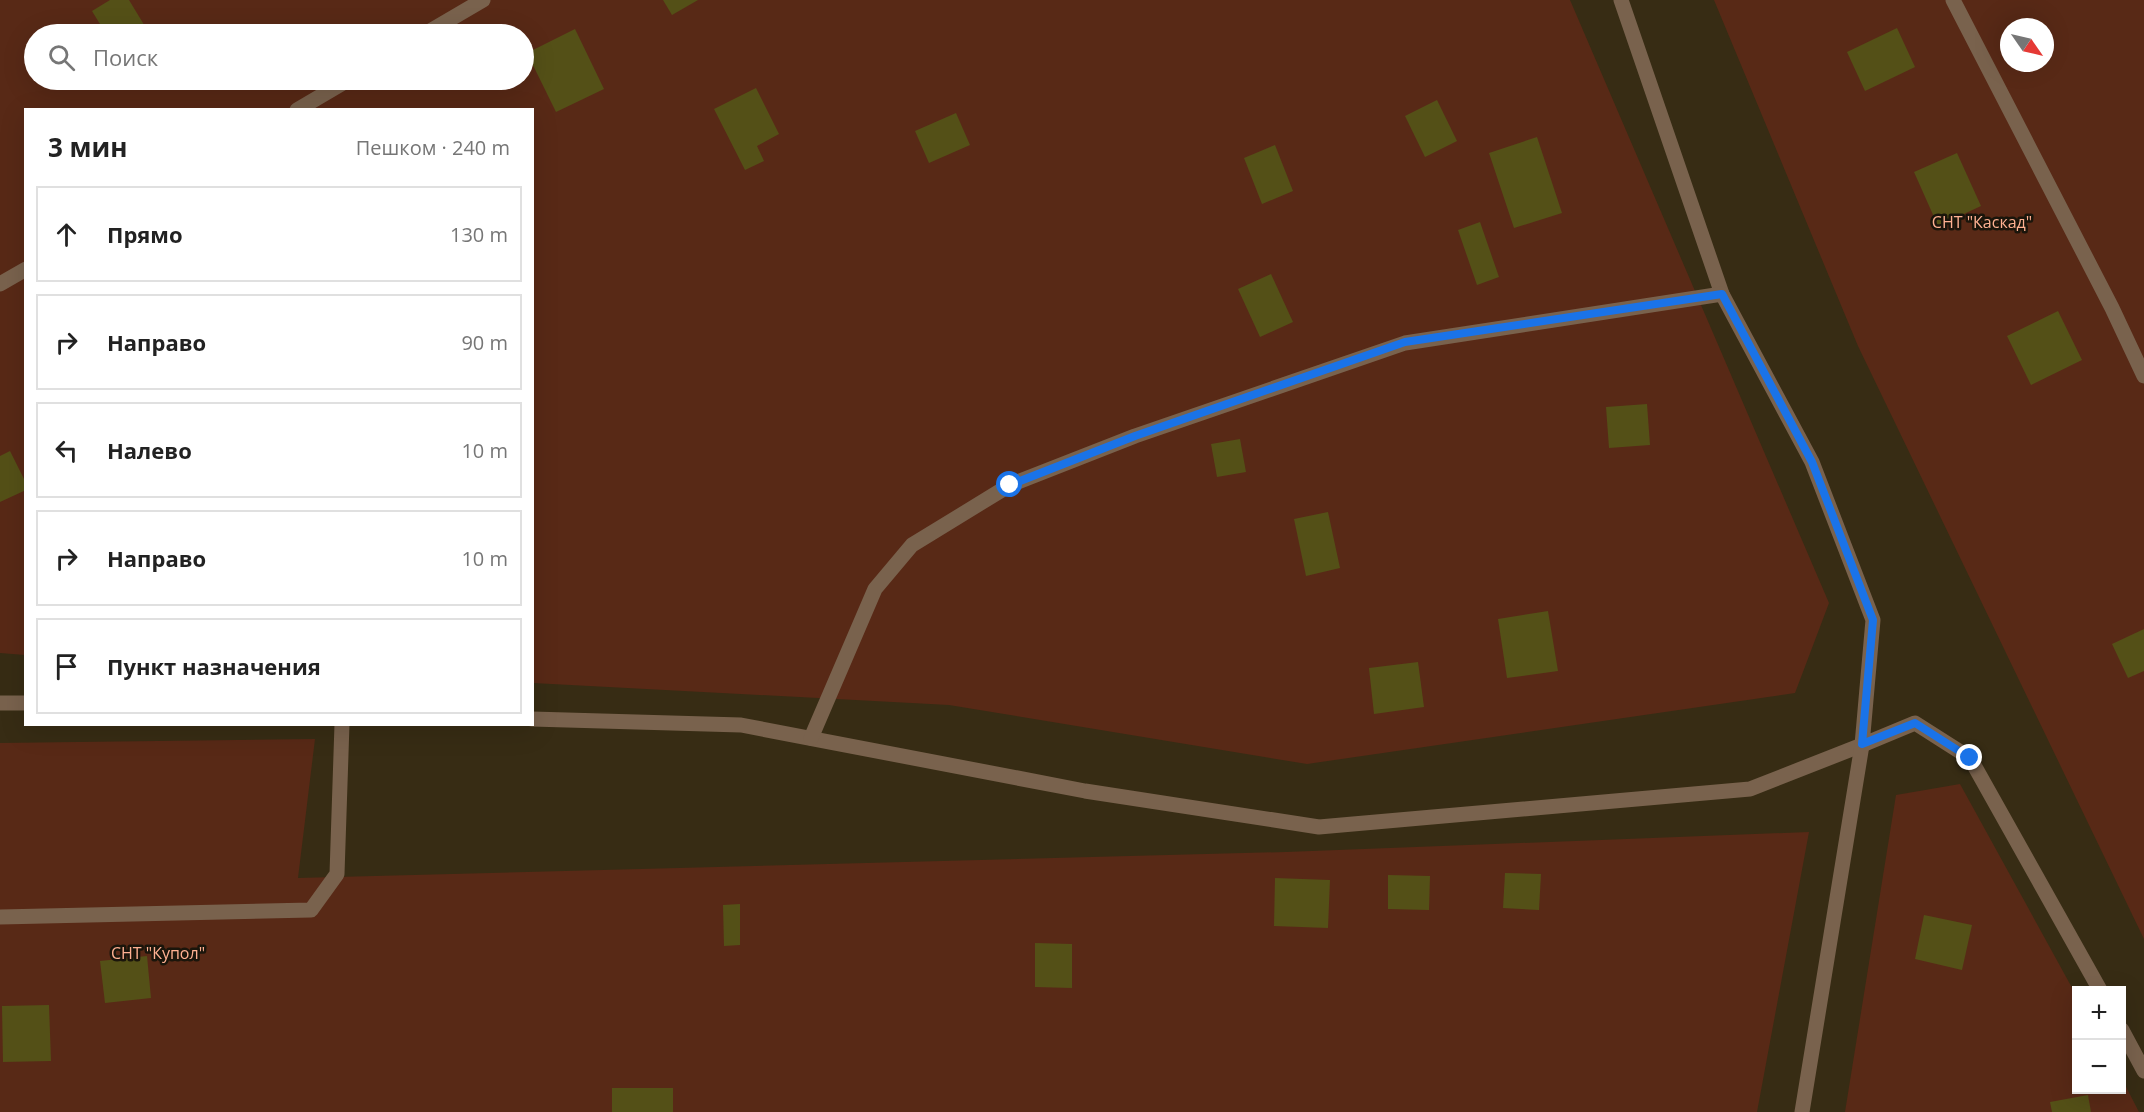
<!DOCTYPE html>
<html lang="ru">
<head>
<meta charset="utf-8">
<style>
	:root { --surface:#fff; --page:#f6f6f6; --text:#222; --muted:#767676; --line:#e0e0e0 }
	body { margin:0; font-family:"Open Sans",sans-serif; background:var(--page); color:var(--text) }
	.controls { position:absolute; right:18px; bottom:18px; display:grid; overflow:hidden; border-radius:0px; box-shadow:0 6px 24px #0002 }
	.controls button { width:54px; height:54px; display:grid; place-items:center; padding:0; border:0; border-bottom:2px solid var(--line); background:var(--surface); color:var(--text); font:30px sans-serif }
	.compass { position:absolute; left:2000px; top:18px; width:54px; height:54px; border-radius:50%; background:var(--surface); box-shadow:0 6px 24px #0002; rotate:124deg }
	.stop { position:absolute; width:18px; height:18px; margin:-14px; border:4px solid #1a73e8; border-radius:50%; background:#fff }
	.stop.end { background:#1a73e8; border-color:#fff; box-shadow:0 2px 6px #0008 }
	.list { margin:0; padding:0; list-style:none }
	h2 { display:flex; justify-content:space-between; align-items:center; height:78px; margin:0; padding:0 24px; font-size:26px }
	h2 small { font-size:20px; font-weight:400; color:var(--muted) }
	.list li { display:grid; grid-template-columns:39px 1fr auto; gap:18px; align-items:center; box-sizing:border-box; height:96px; margin:0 12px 12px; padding:0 12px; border:2px solid var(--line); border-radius:0px }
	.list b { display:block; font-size:22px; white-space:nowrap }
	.list em { font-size:20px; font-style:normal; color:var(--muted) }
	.icon { flex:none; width:33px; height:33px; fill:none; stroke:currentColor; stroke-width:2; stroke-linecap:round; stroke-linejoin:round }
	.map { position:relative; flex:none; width:2144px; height:1112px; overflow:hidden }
	.search { position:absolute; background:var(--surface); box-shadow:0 6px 24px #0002; left:24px; top:24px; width:510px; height:66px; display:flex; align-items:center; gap:15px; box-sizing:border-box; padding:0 21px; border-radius:33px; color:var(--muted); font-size:22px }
	.panel { position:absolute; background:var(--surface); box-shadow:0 6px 24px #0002; left:24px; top:108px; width:510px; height:618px; border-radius:0px }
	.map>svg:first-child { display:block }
	.green { fill:#582916; fill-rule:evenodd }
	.building { fill:#545017 }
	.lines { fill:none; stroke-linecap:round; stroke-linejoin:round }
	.service { stroke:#79624d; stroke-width:15 }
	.minor { stroke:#79624d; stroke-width:15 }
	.route { stroke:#1a73e8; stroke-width:8 }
	.labels { text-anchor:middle; stroke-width:5; stroke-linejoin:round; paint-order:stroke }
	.park-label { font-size:16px; fill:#ffb192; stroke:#1a150b }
</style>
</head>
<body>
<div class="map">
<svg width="2144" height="1112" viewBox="0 0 2144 1112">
	<rect width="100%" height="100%" fill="#372c14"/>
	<g class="green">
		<path d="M0 0H1570L1829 603 1795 693 1307 764 949 705 533 683 532 110H26L25 655 0 653ZM34 34H524V80H34Z"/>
		<path d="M1714 0H2144V939L1858 346ZM2009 27H2045V63H2009Z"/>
		<path d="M315 739 298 878 1286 852 1809 832 1757 1112H0V743Z"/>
		<path d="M1960 784 2076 995V1090H2122V1079L2139 1112H1845L1896 795Z"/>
	</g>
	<g class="building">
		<path d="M110 0H129L146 28 136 34H106L92 11Z"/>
		<path d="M663 0H698L672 15Z"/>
		<path d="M1897 28 1915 67 1865 91 1847 52Z"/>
		<path d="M575 29 604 89 556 112 527 53Z"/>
		<path d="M756 88 779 134 757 146 764 161 745 170 714 109Z"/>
		<path d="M1437 100 1457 141 1425 157 1405 116Z"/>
		<path d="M956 113 970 145 929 163 915 131Z"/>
		<path d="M1537 137 1562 213 1514 228 1489 153Z"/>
		<path d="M1275 145 1293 191 1262 204 1244 158Z"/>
		<path d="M1957 153 1981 206 1938 226 1914 172Z"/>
		<path d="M1480 222 1499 277 1477 285 1458 230Z"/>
		<path d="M1271 274 1293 322 1260 337 1238 289Z"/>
		<path d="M2058 311 2082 360 2031 385 2007 336Z"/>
		<path d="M1647 404 1650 445 1609 448 1606 407Z"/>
		<path d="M1240 439 1246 472 1217 477 1211 444Z"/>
		<path d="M10 451 26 483V490L0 502V456Z"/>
		<path d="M1328 512 1340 568 1306 576 1294 519Z"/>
		<path d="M1548 611 1558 671 1507 678 1498 619Z"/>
		<path d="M2144 629V671L2128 678 2112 644Z"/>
		<path d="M1418 662 1424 707 1374 714 1369 668Z"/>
		<path d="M1505 873 1541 874 1539 910 1503 908Z"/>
		<path d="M1388 875 1430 876 1429 910 1388 909Z"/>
		<path d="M1275 878 1330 880 1328 928 1274 926Z"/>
		<path d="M740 904V945L724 946 723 905Z"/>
		<path d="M1924 915 1972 925 1962 970 1915 959Z"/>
		<path d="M1035 943 1072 944V988L1035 987Z"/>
		<path d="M147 956 151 998 105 1003 100 961Z"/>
		<path d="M49 1005 51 1061 3 1062 2 1006Z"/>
		<rect x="612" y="1088" width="61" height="24"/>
		<path d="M2088 1095 2091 1112H2052L2050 1102Z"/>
	</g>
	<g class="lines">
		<g class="service">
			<path d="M1953 0 2112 308 2144 376"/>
			<path d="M425 34 483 0"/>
			<path d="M297 110 348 80"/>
			<path d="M0 284 26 269"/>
			<path d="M0 917 311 910 337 874 342 724"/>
		</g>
		<g class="minor">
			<path d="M1621 0 1722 294 1812 462 1873 620 1862 745 1915 723 1970 758 2100 990"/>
			<path d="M0 703H26"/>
			<path d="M532 719 741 725 1085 791 1319 827 1750 789 1862 745"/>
			<path d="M811 738 875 589 912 545 1010 485 1135 436 1405 343 1722 294"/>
			<path d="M2122 1030 2144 1071"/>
			<path d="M1802 1112 1862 745"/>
		</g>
	</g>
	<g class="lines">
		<path class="route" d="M1010 485 1135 436 1405 342 1722 294 1812 462 1873 620 1862 744 1915 723 1970 758"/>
	</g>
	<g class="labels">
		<g class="park-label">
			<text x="1982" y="228">СНТ "Каскад"</text>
			<text x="158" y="959">СНТ "Купол"</text>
		</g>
	</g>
</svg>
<div class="controls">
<button>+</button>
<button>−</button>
</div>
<svg class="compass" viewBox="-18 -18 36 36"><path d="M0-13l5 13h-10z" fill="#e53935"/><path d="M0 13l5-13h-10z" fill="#767676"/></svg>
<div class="stop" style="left:1010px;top:485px"></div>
<div class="stop end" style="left:1970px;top:758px"></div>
<div class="search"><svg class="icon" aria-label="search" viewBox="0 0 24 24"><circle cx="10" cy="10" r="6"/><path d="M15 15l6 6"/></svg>Поиск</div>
<section class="panel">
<h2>3 мин<small>Пешком · 240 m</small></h2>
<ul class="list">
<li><svg class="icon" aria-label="ahead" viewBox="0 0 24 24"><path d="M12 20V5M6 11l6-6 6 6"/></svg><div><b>Прямо</b></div><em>130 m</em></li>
<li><svg class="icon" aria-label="right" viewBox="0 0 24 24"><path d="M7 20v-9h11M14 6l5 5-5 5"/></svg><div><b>Направо</b></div><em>90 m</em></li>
<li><svg class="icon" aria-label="left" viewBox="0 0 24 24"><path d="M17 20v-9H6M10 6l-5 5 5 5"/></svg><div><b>Налево</b></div><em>10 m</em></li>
<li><svg class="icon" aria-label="right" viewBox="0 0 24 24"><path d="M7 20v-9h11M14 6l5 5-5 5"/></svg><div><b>Направо</b></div><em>10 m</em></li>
<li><svg class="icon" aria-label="arrive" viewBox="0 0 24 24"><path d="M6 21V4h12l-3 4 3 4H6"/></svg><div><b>Пункт назначения</b></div></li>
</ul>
</section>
</div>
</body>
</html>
